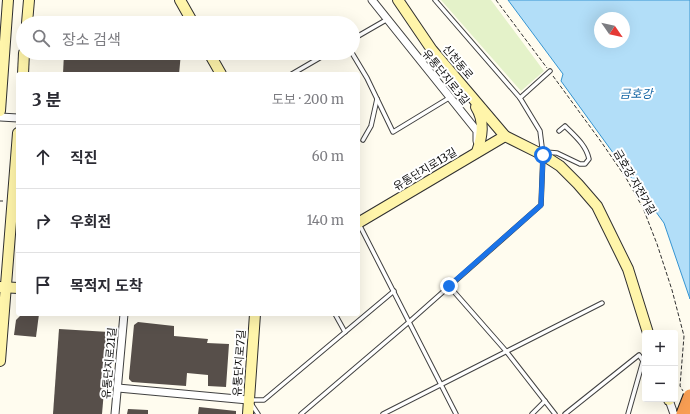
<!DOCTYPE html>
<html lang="ko">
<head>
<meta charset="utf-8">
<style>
	:root { --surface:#fff; --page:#f7f7f7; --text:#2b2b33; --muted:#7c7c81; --line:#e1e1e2 }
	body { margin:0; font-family:Merriweather,"Noto Sans KR",serif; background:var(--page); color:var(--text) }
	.controls { position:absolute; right:12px; bottom:12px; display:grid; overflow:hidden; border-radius:4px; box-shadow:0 4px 16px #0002 }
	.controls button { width:36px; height:36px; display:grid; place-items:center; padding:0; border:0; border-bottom:1px solid var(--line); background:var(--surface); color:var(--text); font:20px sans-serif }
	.compass { position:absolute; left:594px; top:12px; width:36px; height:36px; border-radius:50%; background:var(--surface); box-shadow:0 4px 16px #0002; rotate:124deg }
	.stop { position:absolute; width:12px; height:12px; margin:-9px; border:3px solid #1a73e8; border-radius:50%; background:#fff }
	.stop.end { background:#1a73e8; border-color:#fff; box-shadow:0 1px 4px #0008 }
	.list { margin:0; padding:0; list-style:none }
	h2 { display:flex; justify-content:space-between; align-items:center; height:52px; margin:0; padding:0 16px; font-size:17px }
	h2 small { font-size:13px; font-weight:400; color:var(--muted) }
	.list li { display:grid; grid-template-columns:26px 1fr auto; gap:12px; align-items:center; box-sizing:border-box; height:64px; padding:0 16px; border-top:1px solid var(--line) }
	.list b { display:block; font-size:15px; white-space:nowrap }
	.list em { font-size:13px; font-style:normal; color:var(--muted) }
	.icon { flex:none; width:22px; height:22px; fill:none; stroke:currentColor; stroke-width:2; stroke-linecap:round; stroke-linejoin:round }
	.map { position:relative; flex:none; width:690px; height:414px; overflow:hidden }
	.search { position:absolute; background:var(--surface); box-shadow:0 4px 16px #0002; left:16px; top:16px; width:344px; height:44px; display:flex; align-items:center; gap:10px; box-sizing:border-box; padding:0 14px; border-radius:22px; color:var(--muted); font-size:15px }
	.panel { position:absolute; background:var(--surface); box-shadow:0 4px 16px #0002; left:16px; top:72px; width:344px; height:244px; border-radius:4px }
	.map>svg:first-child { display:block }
	.pitch { fill:#e4f2c9 }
	.water { fill:#b2def8; stroke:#3694d1; fill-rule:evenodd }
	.building { fill:#574f4a }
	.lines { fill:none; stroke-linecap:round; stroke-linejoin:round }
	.lane-casing { stroke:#414141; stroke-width:5.5 }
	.street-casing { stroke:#414141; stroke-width:9 }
	.secondary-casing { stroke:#303030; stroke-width:12 }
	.path { stroke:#303030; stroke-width:1; stroke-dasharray:4 2; stroke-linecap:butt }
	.lane { stroke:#fff; stroke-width:3.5 }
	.street { stroke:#fff; stroke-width:7 }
	.secondary { stroke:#fff5aa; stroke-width:10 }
	.highway-bridge-casing { stroke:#1f1f1f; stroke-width:15; stroke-linecap:butt }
	.highway-bridge { stroke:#f89e53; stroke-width:13 }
	.route { stroke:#1a73e8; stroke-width:5 }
	.labels { text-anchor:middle; stroke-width:4; stroke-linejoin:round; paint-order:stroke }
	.street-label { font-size:11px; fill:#0e0e0e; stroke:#fff }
	.water-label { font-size:12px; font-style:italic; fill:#1365a4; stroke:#fff }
</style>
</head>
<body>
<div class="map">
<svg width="690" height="414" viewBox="0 0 690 414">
	<rect width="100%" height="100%" fill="#fffcef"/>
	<path class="pitch" d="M441 0H491L544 71 521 91Z"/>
	<path class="water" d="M508 0H690V299L664 223 561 81 563 74ZM600 18H624V42H600Z"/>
	<g class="building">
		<path d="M64 53H181L179 74H63Z"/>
		<path d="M22 314H39L36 337 14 335 16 320Z"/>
		<path d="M138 322 174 326V336L208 339 207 343 229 344 226 387 208 386V375L187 373 186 386 132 382 129 379V377L134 325Z"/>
		<path d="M59 329 109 332 102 414H53Z"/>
		<path d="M199 407 236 411V414H198Z"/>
		<path d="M128 409 148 410V414H127Z"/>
	</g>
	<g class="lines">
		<g class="lane-casing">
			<g id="lane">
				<path d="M435 0 520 98"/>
				<path d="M353 39 386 20"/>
				<path d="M352 53 367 78 393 132 449 98"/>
				<path d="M292 74 328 53"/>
				<path d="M363 140 371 126 377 99"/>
				<path d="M545 152 557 153 580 164H585L589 159C586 145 575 136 565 126L559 131"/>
				<path d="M359 224 456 414"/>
				<path d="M449 286 506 351 555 414"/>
				<path d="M335 314 345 332"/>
				<path d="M250 400H264L394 291"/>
				<path d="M252 405 258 414"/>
				<path d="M301 414 409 322 541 205 543 155 540 131 520 98 550 71"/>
				<path d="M383 414 602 303"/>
				<path d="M532 414 545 401"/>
				<path d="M565 414 639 355 643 361"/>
				<path d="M628 414 645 354"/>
			</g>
		</g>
		<g class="street-casing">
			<g id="street">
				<path d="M372 0 477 131V141"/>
				<path d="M0 117 18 118"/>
				<path d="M118 388 248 400"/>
				<path d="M669 400 674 414"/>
				<path d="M115 414 124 314"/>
			</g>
		</g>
		<g class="secondary-casing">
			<g id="secondary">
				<path d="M180 0 193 23"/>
				<path d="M398 0 432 50 505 136 543 155 560 166 578 184 597 206 628 269 648 333"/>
				<path d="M27 23 29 0"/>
				<path d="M209 53 221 74"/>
				<path d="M23 74 24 53"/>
				<path d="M476 107C485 121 482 137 477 152"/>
				<path d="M0 111 8 0"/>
				<path d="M358 223 505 136"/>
				<path d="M0 287 18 288"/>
				<path d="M0 361 18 133"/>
				<path d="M669 399V400"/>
				<path d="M248 414 255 314"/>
			</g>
		</g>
		<g class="path">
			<path d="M496 0 547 68"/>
			<path d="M553 76 602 143 626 178 643 208 657 244 672 290 684 336 680 386 683 391"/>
			<path d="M0 201H3"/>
		</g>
		<use href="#lane" class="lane"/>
		<use href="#street" class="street"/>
		<use href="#secondary" class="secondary"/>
		<g class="highway-bridge-casing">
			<path id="highway-bridge" d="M683 414 690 396"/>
		</g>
		<use href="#highway-bridge" class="highway-bridge"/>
	</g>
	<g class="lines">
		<path class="route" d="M449 286 541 205 543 155"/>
	</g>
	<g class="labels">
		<g class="street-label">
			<text transform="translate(458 62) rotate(50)" y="4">신천동로</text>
			<text transform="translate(446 77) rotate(51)" y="4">유통단지로3길</text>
			<text transform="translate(425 169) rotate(-31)" y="4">유통단지로13길</text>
			<text transform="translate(635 182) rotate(60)" y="4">금호강 자전거길</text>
			<text transform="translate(109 363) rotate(-85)" y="4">유통단지로21길</text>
			<text transform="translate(239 363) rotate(-86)" y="4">유통단지로7길</text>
		</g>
		<g class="water-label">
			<text x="636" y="98">금호강</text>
		</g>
	</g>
</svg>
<div class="controls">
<button>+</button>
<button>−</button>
</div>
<svg class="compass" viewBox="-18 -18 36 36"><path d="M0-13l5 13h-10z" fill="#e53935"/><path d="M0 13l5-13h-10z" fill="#7c7c81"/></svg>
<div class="stop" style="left:543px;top:155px"></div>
<div class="stop end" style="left:449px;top:286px"></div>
<div class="search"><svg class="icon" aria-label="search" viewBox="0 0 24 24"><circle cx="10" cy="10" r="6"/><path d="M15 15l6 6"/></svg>장소 검색</div>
<section class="panel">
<h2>3 분<small>도보 · 200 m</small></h2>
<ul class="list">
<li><svg class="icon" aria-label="ahead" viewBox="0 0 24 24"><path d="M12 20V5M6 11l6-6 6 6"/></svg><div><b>직진</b></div><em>60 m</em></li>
<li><svg class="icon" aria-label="right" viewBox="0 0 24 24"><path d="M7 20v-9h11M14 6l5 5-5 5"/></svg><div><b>우회전</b></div><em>140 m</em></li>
<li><svg class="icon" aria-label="arrive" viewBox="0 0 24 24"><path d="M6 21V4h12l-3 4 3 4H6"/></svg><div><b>목적지 도착</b></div></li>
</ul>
</section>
</div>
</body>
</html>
